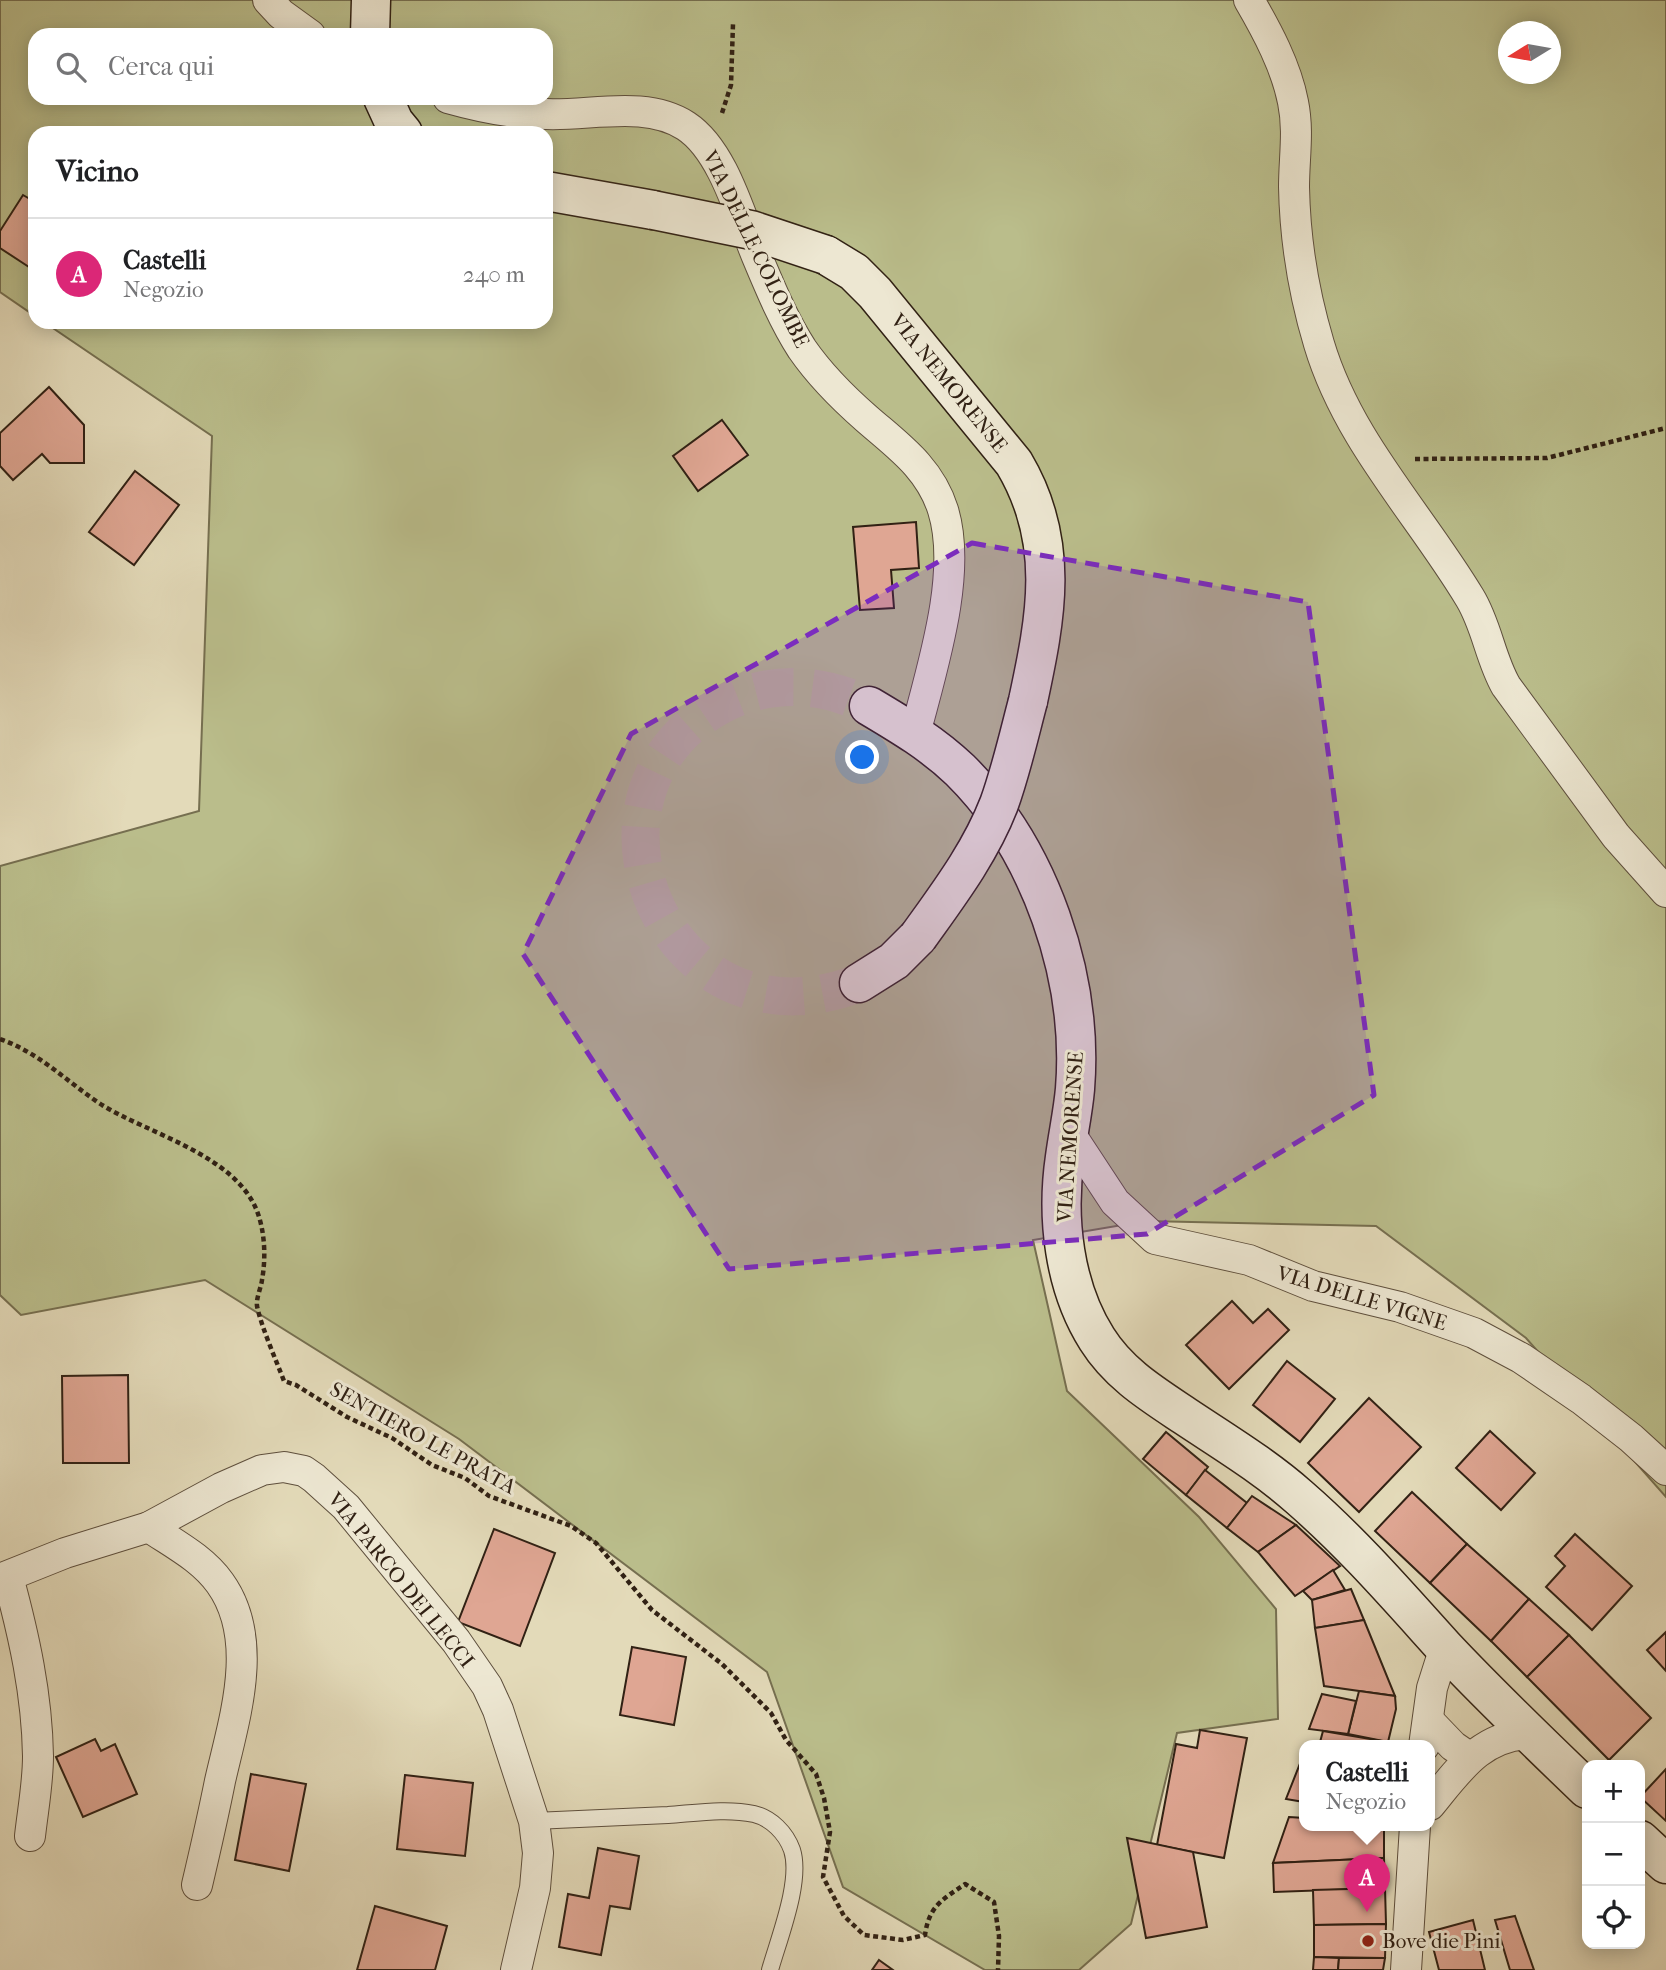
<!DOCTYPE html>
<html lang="it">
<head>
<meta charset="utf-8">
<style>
	:root { --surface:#fff; --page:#f2f2f2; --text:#202124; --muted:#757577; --line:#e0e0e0; --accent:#db2777 }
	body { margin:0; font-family:"IM FELL French Canon",serif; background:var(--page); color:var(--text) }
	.controls { position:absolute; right:21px; bottom:21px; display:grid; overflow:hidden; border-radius:14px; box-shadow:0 4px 18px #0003 }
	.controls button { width:63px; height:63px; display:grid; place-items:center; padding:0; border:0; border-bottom:2px solid var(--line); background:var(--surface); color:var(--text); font:35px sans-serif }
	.compass { position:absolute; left:1498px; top:21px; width:63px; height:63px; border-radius:50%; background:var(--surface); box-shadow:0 4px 18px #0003; rotate:259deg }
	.you { position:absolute; left:863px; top:758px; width:24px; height:24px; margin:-18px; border:5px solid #fff; border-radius:50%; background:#1a73e8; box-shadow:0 0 0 10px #1a73e833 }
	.badge { display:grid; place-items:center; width:46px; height:46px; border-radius:50%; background:var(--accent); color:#fff; font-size:23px; font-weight:700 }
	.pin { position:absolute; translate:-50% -58px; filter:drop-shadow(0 2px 4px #0008) }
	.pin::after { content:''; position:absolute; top:37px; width:24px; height:21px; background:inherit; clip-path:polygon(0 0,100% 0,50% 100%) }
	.popup { position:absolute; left:1299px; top:1740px; width:136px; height:91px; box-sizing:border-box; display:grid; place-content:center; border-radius:14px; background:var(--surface); filter:drop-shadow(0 2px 5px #0005); font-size:23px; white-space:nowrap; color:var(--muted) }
	.popup b { font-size:26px; color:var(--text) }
	.popup::after { content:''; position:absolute; left:50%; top:100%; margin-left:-14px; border:14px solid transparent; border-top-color:var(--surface) }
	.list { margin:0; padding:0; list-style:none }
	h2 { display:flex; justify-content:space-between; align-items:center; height:91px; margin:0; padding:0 28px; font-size:30px }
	h2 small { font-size:23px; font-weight:400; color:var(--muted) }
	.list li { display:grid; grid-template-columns:46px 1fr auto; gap:21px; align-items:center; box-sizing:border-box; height:112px; padding:0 28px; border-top:2px solid var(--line) }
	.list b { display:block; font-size:26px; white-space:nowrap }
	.list p { margin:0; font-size:23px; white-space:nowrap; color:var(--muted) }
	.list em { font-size:23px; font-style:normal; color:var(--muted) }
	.icon { flex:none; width:38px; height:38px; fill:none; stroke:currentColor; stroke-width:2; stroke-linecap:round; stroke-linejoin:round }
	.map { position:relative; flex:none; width:1666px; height:1970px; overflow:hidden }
	.search { position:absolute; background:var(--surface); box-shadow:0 4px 18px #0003; left:28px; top:28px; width:525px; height:77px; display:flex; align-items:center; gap:18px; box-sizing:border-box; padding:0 24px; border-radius:21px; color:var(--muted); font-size:26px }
	.panel { position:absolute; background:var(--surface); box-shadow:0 4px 18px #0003; left:28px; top:126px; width:525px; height:203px; border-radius:21px }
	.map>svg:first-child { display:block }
	.green { fill:#babd8b; stroke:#766f50; stroke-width:2; fill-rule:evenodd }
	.building { fill:#dfa693; stroke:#312114; stroke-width:2 }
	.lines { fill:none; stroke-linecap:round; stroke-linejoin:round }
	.secondary-tunnel { stroke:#bfb598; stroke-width:38; stroke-dasharray:38 19; stroke-linecap:butt }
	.service-casing { stroke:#5e4f3d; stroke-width:18 }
	.minor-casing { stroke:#5e4f3d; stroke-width:32 }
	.secondary-casing { stroke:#312114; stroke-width:41 }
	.path { stroke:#312114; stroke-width:4.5; stroke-dasharray:5 3.5; stroke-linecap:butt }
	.service { stroke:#ede7d2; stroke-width:16 }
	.minor { stroke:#ede7d2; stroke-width:30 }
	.secondary { stroke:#ede7d2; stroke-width:38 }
	.secondary-bridge-casing { stroke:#312114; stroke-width:41; stroke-linecap:butt }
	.secondary-bridge { stroke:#ede7d2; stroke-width:38 }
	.marked { fill:#7b2cbf; fill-opacity:0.2; stroke:#7b2cbf; stroke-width:5; stroke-dasharray:14 9; stroke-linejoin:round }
	.poi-dot { fill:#8f2418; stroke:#ede7d2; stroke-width:2.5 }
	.labels { text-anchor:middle; stroke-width:6; stroke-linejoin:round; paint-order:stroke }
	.street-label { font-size:21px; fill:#312114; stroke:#ede7d2 }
	.poi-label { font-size:21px; fill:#312114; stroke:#ede7d2; text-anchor:start }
</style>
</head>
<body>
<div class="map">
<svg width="1666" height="1970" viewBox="0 0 1666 1970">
	<rect width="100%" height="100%" fill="#e3dab9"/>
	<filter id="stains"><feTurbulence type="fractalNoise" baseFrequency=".00286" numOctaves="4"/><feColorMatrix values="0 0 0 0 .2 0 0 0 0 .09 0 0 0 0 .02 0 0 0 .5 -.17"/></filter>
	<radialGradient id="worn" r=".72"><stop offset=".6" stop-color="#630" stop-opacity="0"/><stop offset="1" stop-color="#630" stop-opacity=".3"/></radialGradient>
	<path class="green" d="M0 0H1666V1497L1526 1338 1376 1226 1146 1221 1033 1240 1067 1391 1199 1517 1276 1609 1278 1719 1177 1733 1131 1924 1079 1970H985L843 1887 767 1672 459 1439 205 1280 21 1315 0 1295V866L199 811 212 436 44 322H546V133H35V316L0 292ZM1508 32H1550V74H1508ZM35 35H546V98H35Z"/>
	<g class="building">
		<path d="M23 195 35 202V271L0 248V231Z"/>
		<path d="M49 387 84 425V463H50L42 454 13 480 0 466V433Z"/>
		<path d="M722 420 748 455 698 491 673 456Z"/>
		<path d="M135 471 179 505 134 565 89 532Z"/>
		<path d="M916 522 919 568 891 570 894 608 860 610 853 527Z"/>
		<path d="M1232 1301 1253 1323 1268 1309 1289 1330 1229 1389 1186 1345Z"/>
		<path d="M1287 1361 1335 1399 1300 1442 1253 1405Z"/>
		<path d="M128 1375 129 1463H63L62 1376Z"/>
		<path d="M1369 1398 1421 1447 1359 1512 1308 1463Z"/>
		<path d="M1490 1431 1535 1473 1501 1510 1456 1468Z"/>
		<path d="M1166 1432 1208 1467 1186 1495 1143 1459Z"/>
		<path d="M1205 1470 1247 1503 1227 1528 1186 1495Z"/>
		<path d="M1412 1492 1467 1544 1430 1583 1375 1531Z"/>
		<path d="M1252 1496 1296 1525 1258 1552 1227 1528Z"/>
		<path d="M1296 1525 1340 1566 1295 1596 1258 1552Z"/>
		<path d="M494 1529 555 1553 520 1646 458 1622Z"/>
		<path d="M1575 1534 1632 1586 1592 1630 1546 1587 1565 1566 1555 1556Z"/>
		<path d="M1467 1544 1529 1599 1491 1641 1430 1583Z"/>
		<path d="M1333 1570 1345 1590 1312 1600 1303 1591Z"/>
		<path d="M1351 1589 1364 1620 1315 1628 1312 1600Z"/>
		<path d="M1529 1599 1569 1635 1527 1677 1491 1641Z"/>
		<path d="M1364 1620 1395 1696 1324 1686 1315 1628Z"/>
		<path d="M1666 1632V1671L1647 1650Z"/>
		<path d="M1569 1635 1651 1718 1609 1760 1527 1677Z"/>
		<path d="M632 1647 686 1657 674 1725 620 1715Z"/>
		<path d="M1359 1691 1395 1696 1396 1709 1388 1742 1348 1734Z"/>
		<path d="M1322 1694 1356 1701 1348 1734 1309 1729Z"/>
		<path d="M1200 1730 1247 1738 1224 1858 1157 1845 1176 1744 1197 1748Z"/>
		<path d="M1323 1731 1388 1742V1746H1319Z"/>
		<path d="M95 1739 101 1751 115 1744 137 1794 83 1817 56 1757Z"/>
		<path d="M1301 1761H1304V1802L1286 1799Z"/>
		<path d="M1666 1769V1821L1640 1797Z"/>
		<path d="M251 1774 306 1784 289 1871 235 1860Z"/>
		<path d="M405 1775 473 1783 465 1856 397 1849Z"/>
		<path d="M1289 1817 1304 1818V1826H1384V1858L1273 1863Z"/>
		<path d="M1127 1838 1193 1852 1207 1927 1146 1938Z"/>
		<path d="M598 1848 639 1856 630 1909 610 1906 601 1955 559 1947 568 1894 589 1898Z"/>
		<path d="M1384 1858 1385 1888 1274 1892 1273 1863Z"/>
		<path d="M1385 1888 1386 1924 1314 1925 1313 1890Z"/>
		<path d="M375 1906 447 1926 435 1970H357Z"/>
		<path d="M1515 1916 1534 1970H1510L1495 1920Z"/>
		<path d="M1473 1920 1485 1970H1439L1429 1932Z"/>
		<path d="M1386 1924 1385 1958 1314 1957V1925Z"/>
		<path d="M1314 1957 1339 1958 1338 1970H1313Z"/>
		<path d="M1339 1958H1385L1383 1970H1338Z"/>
		<path d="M879 1960 893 1970H872Z"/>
	</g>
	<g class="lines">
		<path class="secondary-tunnel" d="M859 983C658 1061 551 776 736 698 781 680 827 685 869 706"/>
		<g class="service-casing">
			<path id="service" d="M534 1821C579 1819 624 1817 668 1815 696 1813 727 1808 754 1814 771 1818 786 1833 792 1850 802 1881 779 1938 770 1970"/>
		</g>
		<g class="minor-casing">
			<g id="minor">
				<path d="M268 0 281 14 310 35"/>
				<path d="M1249 0C1267 31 1286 66 1293 102 1299 131 1294 158 1294 187 1295 238 1304 294 1319 344 1348 441 1419 513 1470 598 1487 626 1490 658 1506 686L1616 836 1666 892"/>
				<path d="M448 98C480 107 513 114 546 114 591 116 646 100 686 126 724 151 741 219 758 259 771 290 784 321 802 349 820 375 843 398 867 419 898 446 930 468 943 510 963 574 931 671 915 734"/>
				<path d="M1069 1132 1115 1202 1155 1239 1249 1260 1313 1286 1400 1307 1474 1333 1521 1358 1581 1399 1631 1438 1666 1470"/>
				<path d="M149 1527C174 1544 202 1558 220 1583 261 1640 234 1719 220 1781 213 1816 205 1851 197 1885"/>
				<path d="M8 1577C24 1636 37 1694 38 1756 38 1783 33 1809 30 1836"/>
				<path d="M0 1579 65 1553 149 1527 221 1488 262 1470 284 1467 304 1471 314 1478 346 1507 456 1641 487 1686 498 1710 534 1821 538 1853 535 1888 516 1970"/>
				<path d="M1428 1720 1453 1746 1469 1757"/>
				<path d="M1424 1746 1432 1688 1445 1647"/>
				<path d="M1430 1805C1458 1771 1481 1735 1530 1734"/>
				<path d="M1406 1970 1415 1826"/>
			</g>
		</g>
		<g class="secondary-casing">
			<g id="secondary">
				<path d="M370 35 371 0"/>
				<path d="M383 98 394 122 403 133"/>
				<path d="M546 191 653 210"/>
				<path d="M826 255 854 272 875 293 1014 463C1061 542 1046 617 1028 701"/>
				<path d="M869 706C901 725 933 744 960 770 1040 849 1084 977 1075 1089 1073 1112 1068 1134 1065 1157 1056 1218 1064 1287 1097 1339 1119 1374 1152 1394 1185 1416 1224 1442 1264 1466 1299 1497 1352 1543 1397 1595 1444 1647 1490 1696 1539 1743 1587 1789"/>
				<path d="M859 983 894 961 918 937"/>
				<path d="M1640 1840 1666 1864"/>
			</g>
		</g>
		<g class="path">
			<path d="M722 113 731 85 733 24"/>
			<path d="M1415 459 1547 458 1666 428"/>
			<path d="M0 1039C40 1053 67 1082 102 1105 149 1134 235 1155 257 1211 265 1232 266 1258 262 1280 261 1288 256 1298 257 1306 261 1326 276 1360 284 1381L296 1385 347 1417 392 1438 432 1465 465 1478 489 1496 571 1526 596 1543 652 1610 722 1664 771 1713 786 1740 816 1774 824 1798 830 1832 823 1877 844 1916 864 1935 903 1940 925 1935C929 1906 942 1900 965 1884L994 1902 999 1936 998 1970"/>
		</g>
		<use href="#service" class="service"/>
		<use href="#minor" class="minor"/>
		<use href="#secondary" class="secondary"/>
		<g class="secondary-bridge-casing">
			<g id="secondary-bridge">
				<path d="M653 210 751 230 826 255"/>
				<path d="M918 937C948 895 980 853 999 804 1011 771 1019 735 1028 701"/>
			</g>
		</g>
		<use href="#secondary-bridge" class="secondary-bridge"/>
	</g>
	<path class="marked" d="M972 543 1308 602 1374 1095 1147 1234 729 1269 523 954 631 734Z"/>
	<circle class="poi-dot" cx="1368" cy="1941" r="7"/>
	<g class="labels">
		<g class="street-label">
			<text transform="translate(756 249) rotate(64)" y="7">VIA DELLE COLOMBE</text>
			<text transform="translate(949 383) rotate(51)" y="7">VIA NEMORENSE</text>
			<text transform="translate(1070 1137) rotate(-86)" y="7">VIA NEMORENSE</text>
			<text transform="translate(1362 1298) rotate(17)" y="7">VIA DELLE VIGNE</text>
			<text transform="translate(423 1438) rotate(29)" y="7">SENTIERO LE PRATA</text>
			<text transform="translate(401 1580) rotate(51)" y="7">VIA PARCO DEI LECCI</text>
		</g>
		<g class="poi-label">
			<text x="1382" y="1948">Bove die Pini</text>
		</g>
	</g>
	<rect width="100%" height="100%" filter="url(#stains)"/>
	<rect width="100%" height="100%" fill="url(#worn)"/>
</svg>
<div class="controls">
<button>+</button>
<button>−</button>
<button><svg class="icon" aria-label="locate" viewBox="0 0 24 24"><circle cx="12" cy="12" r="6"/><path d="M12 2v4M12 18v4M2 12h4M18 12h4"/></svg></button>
</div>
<svg class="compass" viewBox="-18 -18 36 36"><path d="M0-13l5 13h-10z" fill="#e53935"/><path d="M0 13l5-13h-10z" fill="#757577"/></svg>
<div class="you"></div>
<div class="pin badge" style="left:1367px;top:1912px">A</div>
<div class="popup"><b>Castelli</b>Negozio</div>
<div class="search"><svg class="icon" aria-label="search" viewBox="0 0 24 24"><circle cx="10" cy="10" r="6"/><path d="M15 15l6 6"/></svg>Cerca qui</div>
<section class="panel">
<h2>Vicino<small></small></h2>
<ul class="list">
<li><span class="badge">A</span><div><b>Castelli</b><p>Negozio</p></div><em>240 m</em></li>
</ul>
</section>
</div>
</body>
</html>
